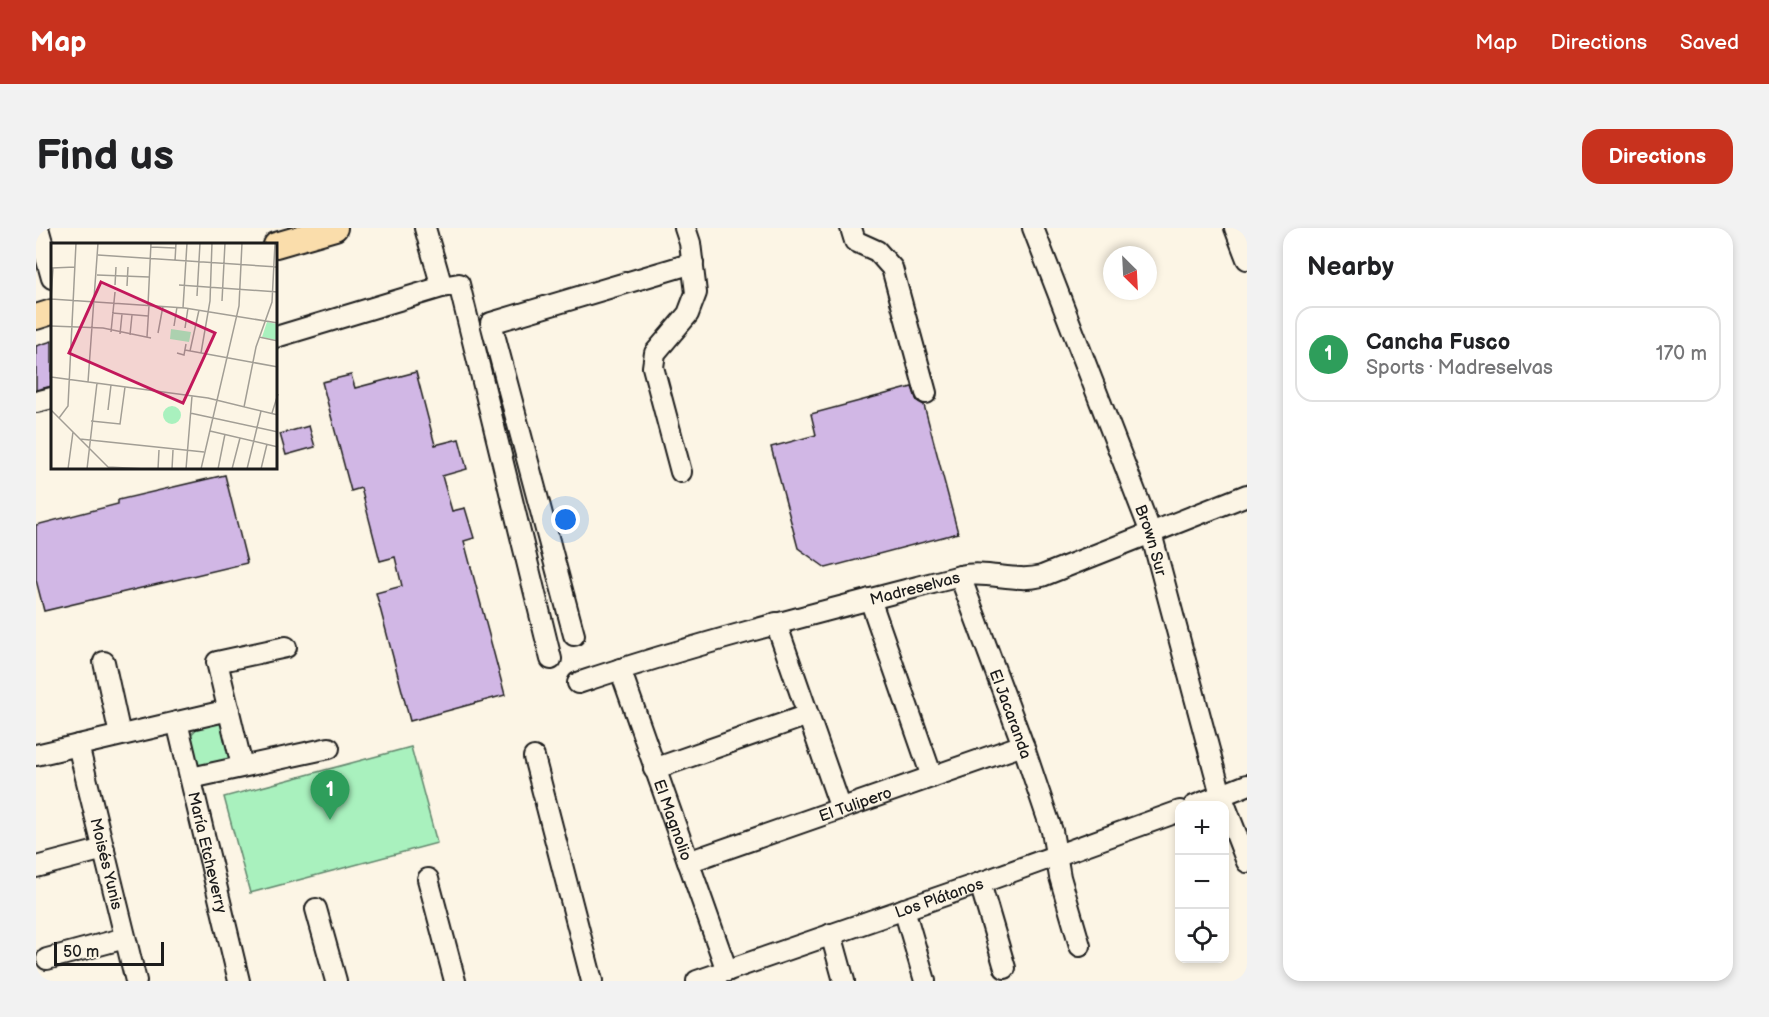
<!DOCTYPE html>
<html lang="en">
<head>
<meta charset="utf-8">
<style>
	:root { --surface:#fff; --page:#f2f2f2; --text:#202124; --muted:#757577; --line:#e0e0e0; --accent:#c8321e }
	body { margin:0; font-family:"Balsamiq Sans",sans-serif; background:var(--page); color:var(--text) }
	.controls { position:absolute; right:18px; bottom:18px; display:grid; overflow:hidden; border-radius:12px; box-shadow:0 3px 9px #0003 }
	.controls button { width:54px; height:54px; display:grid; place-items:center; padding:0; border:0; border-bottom:2px solid var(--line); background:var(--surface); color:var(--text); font:30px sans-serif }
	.compass { position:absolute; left:1067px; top:18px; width:54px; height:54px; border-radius:50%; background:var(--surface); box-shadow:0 3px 9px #0003; rotate:156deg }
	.scale { position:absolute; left:18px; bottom:15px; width:110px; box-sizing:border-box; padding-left:6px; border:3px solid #1c1c1c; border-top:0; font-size:16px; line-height:21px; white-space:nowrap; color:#1c1c1c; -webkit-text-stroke:4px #fcf5e5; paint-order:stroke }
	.you { position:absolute; left:530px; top:292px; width:21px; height:21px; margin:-15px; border:4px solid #fff; border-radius:50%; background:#1a73e8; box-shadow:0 0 0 9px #1a73e833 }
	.badge { display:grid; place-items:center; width:39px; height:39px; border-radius:50%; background:var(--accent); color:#fff; font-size:20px; font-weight:700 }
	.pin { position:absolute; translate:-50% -50px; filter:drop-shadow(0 2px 3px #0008) }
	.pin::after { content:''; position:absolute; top:32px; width:21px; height:18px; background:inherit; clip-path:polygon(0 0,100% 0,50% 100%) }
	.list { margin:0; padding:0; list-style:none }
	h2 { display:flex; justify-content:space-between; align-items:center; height:78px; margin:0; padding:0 24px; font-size:26px }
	h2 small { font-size:20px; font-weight:400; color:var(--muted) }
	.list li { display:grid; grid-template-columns:39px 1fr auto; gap:18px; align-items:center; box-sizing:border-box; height:96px; margin:0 12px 12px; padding:0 12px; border:2px solid var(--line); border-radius:18px }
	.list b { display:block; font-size:22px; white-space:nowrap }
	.list p { margin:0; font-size:20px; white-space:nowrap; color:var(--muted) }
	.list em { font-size:20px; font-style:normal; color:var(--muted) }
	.icon { flex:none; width:33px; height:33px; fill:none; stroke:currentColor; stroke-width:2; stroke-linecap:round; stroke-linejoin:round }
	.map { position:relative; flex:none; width:1211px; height:753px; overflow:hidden; border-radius:18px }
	header { display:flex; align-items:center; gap:36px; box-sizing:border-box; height:84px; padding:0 30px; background:var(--accent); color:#fff }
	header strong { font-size:28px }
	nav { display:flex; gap:33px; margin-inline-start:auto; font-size:21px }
	.intro { display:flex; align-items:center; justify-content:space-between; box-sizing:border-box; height:144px; padding:0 36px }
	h1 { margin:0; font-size:42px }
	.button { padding:15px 27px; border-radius:18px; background:var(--accent); color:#fff; font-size:21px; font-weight:700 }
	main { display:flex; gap:36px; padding:0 36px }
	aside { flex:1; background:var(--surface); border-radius:18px; box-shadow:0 3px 9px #0003 }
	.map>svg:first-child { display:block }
	.green { fill:#a9f1be; stroke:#62866d; stroke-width:1.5 }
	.building { fill:#d1b7e5; stroke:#1c1c1c; stroke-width:1.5 }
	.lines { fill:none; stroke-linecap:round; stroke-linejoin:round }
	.minor-casing { stroke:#1c1c1c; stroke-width:24 }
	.major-casing { stroke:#1c1c1c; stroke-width:28 }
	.minor { stroke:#fcf5e5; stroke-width:20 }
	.major { stroke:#faddab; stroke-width:24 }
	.labels { text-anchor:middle; stroke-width:4.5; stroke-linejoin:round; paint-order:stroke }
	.street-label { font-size:16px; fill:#1c1c1c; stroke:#fcf5e5 }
	.inset-road { fill:none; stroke:#a29e95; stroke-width:1.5 }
	.view { fill:#c2185b; fill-opacity:0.15; stroke:#c2185b; stroke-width:3 }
	.inset-edge { fill:none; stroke:#1c1c1c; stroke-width:3 }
</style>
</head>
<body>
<header>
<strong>Map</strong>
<nav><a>Map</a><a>Directions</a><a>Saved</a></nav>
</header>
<div class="intro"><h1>Find us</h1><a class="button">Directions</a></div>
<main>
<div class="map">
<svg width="1211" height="753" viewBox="0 0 1211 753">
	<rect width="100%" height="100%" fill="#fcf5e5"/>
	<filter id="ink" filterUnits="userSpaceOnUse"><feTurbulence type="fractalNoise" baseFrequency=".0167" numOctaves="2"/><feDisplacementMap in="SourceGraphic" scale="12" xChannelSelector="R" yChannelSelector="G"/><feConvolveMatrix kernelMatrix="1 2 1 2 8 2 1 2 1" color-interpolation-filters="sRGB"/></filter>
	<g filter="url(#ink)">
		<g class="green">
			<path d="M179 494 186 495 195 527 194 532 161 543 153 509 163 498Z"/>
			<path d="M375 519 401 615 214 665 188 569Z"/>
		</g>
		<g class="building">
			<path d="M16 113V158L0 162V118Z"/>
			<path d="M380 144 399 217 423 211 431 241 406 248 416 283 429 280 438 310 428 313 469 467 374 493 340 365 366 358 359 329 344 333 325 260 315 263 286 154 315 147 319 160Z"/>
			<path d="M876 159 881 173 888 177 922 305 790 340 762 320 735 219 780 207 775 186Z"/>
			<path d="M273 198 279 219 250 227 244 206Z"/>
			<path d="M189 247 211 335 8 383 0 352V297L82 276V272Z"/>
		</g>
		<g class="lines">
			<g class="minor-casing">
				<g id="minor">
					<path d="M2 0 16 50"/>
					<path d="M389 0 406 59 423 56 515 431"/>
					<path d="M815 0 819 13 841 23 856 40 890 165"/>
					<path id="s1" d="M997 0 1115 305 1185 567 1211 634"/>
					<path d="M1199 0 1211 31"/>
					<path d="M240 109 406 59"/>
					<path d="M0 174 16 170"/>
					<path d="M645 244 617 139 619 125 652 86 660 65 654 15 649 0"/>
					<path id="s2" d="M924 348 987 517 1016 603 1024 649 1044 718"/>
					<path d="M834 371 896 549"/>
					<path d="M740 395 805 581"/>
					<path d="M538 407 455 95 657 35"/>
					<path d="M68 434 84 507"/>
					<path id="s3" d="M584 441 691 743"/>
					<path id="s4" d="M542 455C667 413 796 381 924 348 951 342 979 355 1006 348L1211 267"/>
					<path id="s5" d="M141 494 203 753"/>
					<path id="s6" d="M42 517 100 753"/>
					<path d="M0 527 193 482"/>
					<path d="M498 529 556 753"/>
					<path d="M206 538 181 434 250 419"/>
					<path d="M618 541 772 487"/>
					<path d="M155 550 293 520"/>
					<path d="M1158 578 1211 557"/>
					<path id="s7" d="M652 634 987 517"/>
					<path d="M0 639 68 621"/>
					<path d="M392 651 419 753"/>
					<path d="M944 655 969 740"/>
					<path d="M280 681 300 753"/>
					<path d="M868 681 889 753"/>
					<path d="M795 706 808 753"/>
					<path d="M11 731 89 710"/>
					<path id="s8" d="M661 753 944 655 1144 583"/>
				</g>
			</g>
			<g class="major-casing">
				<g id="major">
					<path d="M240 17 299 0"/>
					<path d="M0 89 16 84"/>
				</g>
			</g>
			<use href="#minor" class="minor"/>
			<use href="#major" class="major"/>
		</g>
	</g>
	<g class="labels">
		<g class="street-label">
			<text dy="6" stroke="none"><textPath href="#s1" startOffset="334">Brown Sur</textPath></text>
			<text dy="6" stroke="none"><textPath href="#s4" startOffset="350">Madreselvas</textPath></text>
			<text dy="6" stroke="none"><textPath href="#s2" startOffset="147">El Jacaranda</textPath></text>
			<text dy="6" stroke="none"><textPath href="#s7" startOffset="177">El Tulipero</textPath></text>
			<text dy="6" stroke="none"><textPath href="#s3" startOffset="160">El Magnolio</textPath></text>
			<text dy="6" stroke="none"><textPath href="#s5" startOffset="134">María Etcheverry</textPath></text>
			<text dy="6" stroke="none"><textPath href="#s6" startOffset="122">Moisés Yunis</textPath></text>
			<text dy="6" stroke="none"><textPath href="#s8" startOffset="256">Los Plátanos</textPath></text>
		</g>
	</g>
	<g transform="translate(15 15)">
		<rect width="226" height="226" fill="#fcf5e5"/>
		<path d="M216 79 226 81V97L211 94ZM120 86 140 89 138 99 119 96ZM112 172a9 9 0 1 1 18 0a9 9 0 1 1-18 0Z" fill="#a9f1be"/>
		<path class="inset-road" d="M100 4 124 5M47 12 227 24M124 18 125 0M1 25 24 24M46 32 98 34M64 42 65 24M128 42 227 49M76 43 77 24M146 53 149 0M0 56 134 65 227 80M0 56 2 25M171 58 174 0M97 62 100 0M132 65 136 0M61 70 97 73M0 83 52 85 100 95M123 83 126 64M134 85 137 65M60 89 64 49M107 90 112 63M69 91 71 71M79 92 81 72M96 94 98 62M208 94 227 98M134 107 227 124M139 108 148 67M126 110 133 112 135 101M150 110 159 58 161 0M0 134 157 155 227 172M37 139 47 0M193 164 205 104 221 59 224 0M0 167 59 226M57 167 60 142M139 170 227 189M221 170 227 151M8 175 17 163 25 0M40 178 69 181 74 144M159 188 227 204M29 196 153 209M57 224 95 226M17 226 22 189M36 226 46 140M107 226 108 207M121 226 122 207M135 226 141 153M150 226 188 63 191 0M167 226 174 191M181 226 189 195M196 226 210 168M210 226 216 201"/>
		<path class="view" d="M50 39 164 90 132 160 18 110Z"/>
		<rect width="226" height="226" class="inset-edge"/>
	</g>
</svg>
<div class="controls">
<button>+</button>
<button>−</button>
<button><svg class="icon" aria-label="locate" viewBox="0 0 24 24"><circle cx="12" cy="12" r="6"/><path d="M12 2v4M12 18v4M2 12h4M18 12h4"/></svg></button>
</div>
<svg class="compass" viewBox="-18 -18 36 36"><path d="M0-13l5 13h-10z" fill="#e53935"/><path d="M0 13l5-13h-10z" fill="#757577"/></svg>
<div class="scale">50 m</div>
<div class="you"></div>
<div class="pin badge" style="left:294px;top:592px;background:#2e9e5b">1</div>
</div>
<aside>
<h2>Nearby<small></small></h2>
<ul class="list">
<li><span class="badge" style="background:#2e9e5b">1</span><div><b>Cancha Fusco</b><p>Sports · Madreselvas</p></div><em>170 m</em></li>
</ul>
</aside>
</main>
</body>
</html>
